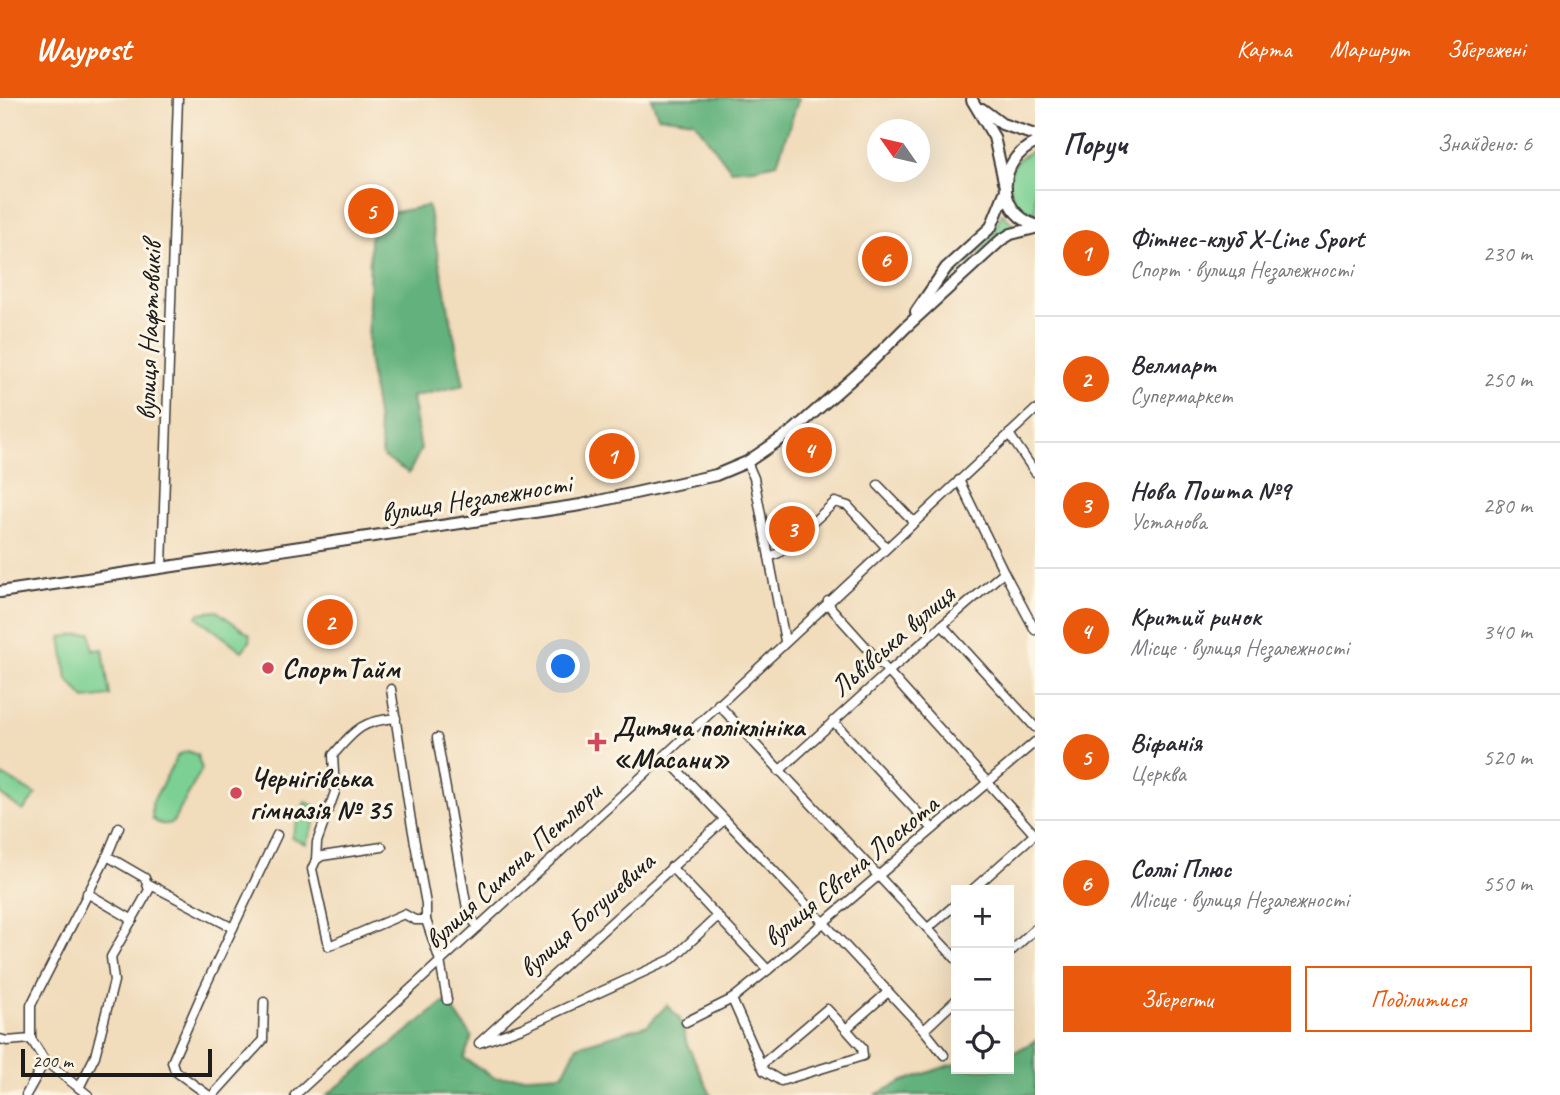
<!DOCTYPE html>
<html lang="uk">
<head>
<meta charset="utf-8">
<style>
	:root { --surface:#fff; --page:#f7f7f7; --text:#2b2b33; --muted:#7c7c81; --line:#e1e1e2; --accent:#ea580c }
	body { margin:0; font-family:Caveat,sans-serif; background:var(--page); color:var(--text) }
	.controls { position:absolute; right:21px; bottom:21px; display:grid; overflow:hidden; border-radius:0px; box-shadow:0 7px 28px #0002 }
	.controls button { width:63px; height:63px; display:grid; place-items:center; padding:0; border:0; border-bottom:2px solid var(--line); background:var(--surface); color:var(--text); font:35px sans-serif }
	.compass { position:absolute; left:867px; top:21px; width:63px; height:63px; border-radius:50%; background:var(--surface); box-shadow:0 7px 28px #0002; rotate:304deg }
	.scale { position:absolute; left:21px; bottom:18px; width:191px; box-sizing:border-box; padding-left:7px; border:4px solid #1c1c1c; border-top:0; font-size:19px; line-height:24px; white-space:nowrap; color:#1c1c1c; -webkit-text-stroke:5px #fcf5e5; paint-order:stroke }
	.you { position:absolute; left:564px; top:569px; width:24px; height:24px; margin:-18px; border:5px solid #fff; border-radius:50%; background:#1a73e8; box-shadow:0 0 0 10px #1a73e833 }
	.badge { display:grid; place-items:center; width:46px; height:46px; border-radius:50%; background:var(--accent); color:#fff; font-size:23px; font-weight:700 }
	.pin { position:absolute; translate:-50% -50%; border:4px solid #fff; box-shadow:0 2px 7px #0006 }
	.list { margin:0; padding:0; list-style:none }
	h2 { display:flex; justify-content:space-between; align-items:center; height:91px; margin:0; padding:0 28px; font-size:30px }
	h2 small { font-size:23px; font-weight:400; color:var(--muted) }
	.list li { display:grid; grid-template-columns:46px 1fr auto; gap:21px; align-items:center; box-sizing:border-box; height:126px; padding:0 28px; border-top:2px solid var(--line) }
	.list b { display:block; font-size:26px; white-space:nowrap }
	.list p { margin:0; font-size:23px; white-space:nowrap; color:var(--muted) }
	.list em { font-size:23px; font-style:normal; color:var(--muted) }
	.actions { display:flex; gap:14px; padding:21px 28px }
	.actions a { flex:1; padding:16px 0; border:2px solid var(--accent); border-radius:0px; text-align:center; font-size:24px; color:var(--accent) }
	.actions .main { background:var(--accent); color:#fff }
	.icon { flex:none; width:38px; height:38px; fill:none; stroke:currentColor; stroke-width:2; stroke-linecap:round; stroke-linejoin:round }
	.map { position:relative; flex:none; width:1035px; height:997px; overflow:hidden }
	header { display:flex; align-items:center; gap:42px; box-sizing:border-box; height:98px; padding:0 35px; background:var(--accent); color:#fff }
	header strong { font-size:33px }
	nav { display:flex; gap:38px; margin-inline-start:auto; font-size:24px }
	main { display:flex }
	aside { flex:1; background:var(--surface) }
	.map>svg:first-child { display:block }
	.green { fill:#7bd093; stroke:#4c7658; stroke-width:2 }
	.forest { fill:#64b27d; stroke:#40674c; stroke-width:2 }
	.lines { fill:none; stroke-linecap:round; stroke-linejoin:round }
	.street-casing { stroke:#3c3934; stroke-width:11 }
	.secondary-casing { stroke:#3c3934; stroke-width:14 }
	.street { stroke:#fff; stroke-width:8 }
	.secondary { stroke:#fff; stroke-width:10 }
	.poi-dot { fill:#d1495b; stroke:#fcf5e5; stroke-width:2.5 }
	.labels { text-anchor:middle; stroke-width:6; stroke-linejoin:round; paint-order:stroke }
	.street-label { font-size:28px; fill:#1c1c1c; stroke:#fcf5e5 }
	.poi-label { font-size:28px; font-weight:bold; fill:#1c1c1c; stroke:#fcf5e5; text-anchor:start }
</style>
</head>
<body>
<header>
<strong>Waypost</strong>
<nav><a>Карта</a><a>Маршрут</a><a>Збережені</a></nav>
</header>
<main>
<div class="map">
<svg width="1035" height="997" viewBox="0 0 1035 997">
	<rect width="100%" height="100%" fill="#fcf5e5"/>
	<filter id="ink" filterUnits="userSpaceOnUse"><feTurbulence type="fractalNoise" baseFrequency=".0143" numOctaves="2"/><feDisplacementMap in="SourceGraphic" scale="14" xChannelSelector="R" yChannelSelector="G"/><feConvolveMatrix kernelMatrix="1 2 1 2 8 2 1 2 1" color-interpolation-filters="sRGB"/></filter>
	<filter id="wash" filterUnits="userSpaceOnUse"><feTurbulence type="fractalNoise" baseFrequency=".00686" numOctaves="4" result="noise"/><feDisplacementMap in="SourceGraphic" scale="28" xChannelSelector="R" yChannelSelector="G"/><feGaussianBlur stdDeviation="1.57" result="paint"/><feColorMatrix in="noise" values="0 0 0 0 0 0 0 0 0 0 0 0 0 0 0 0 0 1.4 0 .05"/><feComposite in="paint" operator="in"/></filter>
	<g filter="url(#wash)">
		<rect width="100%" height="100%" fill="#f1dcbb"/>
		<g class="green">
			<path d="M1035 51V123C1013 111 999 81 1020 60 1024 57 1031 54 1035 51Z"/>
			<path d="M1002 115 1016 130 999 137 943 188H940V185L994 134Z"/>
			<path d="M217 513 250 537 249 544 242 553 197 519 199 515Z"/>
			<path d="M91 535 93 552 103 551 110 598 85 601 67 581 61 539Z"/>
			<path d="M188 653 197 657 202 671 173 724C165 728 158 727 152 720V705L178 657Z"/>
			<path d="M4 678 36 697 23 713 0 696V680Z"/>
			<path d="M305 704 320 710 306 746 291 740Z"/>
		</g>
		<g class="forest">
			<path d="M651 0H799L777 65 755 70 731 72 694 23 658 18Z"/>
			<path d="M428 108 464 287 412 299 421 351 409 375 383 359 368 258 370 141 379 117Z"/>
			<path d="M447 902 472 939 464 960 495 980 563 976 577 948 648 927 667 907 680 921 687 946 711 997H327Z"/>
			<path d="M1035 943V997H875L904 983 950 967 956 966V971H1009V957Z"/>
		</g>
	</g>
	<g filter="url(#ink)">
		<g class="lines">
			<g class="street-casing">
				<g id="street">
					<path d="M1009 336 1035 374"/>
					<path d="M747 364 754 380 785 543"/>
					<path d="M959 382 1004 474 1035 532"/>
					<path d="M878 387 914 424"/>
					<path d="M769 459 779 455 835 404 848 408 886 449"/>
					<path d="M162 468 178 0"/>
					<path d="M828 503 831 510 1035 737"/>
					<path d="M942 527 1035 629"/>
					<path d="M391 591 411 723 426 806V822L440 863 447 902"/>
					<path d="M718 606 956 861"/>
					<path d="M833 623 933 731"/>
					<path d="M437 640 468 816 478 829"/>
					<path d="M664 658 824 825 924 932 944 957"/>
					<path d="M779 673 888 574 1004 474"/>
					<path d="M382 749 322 758 316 762 312 771 329 848 404 816 415 822H426"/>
					<path d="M316 762 317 744 335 694 333 657C355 632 361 623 396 620"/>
					<path d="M671 769 768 872"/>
					<path d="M147 785 233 830"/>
					<path d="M972 792 1035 736"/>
					<path d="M87 795 133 822"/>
					<path d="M928 830 956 806"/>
					<path d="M1009 855 1035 831"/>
					<path d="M732 901 764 973 781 983 863 958 862 949 846 931 888 894"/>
					<path d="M686 924 732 901 768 872 1035 644"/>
					<path d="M924 932 956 902"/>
					<path d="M0 941 7 943 31 941V907L107 758 119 729"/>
					<path d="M31 941 45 963 88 997"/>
					<path d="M482 944 522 930 672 861 718 818"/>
					<path d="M479 945 724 722"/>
					<path d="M761 967 827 911 846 931"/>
					<path d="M79 990 95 958 114 883 111 859 149 792 145 780 107 758"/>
					<path d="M26 997 45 963"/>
					<path d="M208 997 175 973 172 964 204 891 277 737"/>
					<path d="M213 997 263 942 264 904"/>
					<path d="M295 997 661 661 1035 312"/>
				</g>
			</g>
			<g class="secondary-casing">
				<g id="secondary">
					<path d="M972 2 994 39 1004 83"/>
					<path d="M982 11 1002 26 1035 37"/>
					<path d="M1035 45C998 62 994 112 1035 127"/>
					<path d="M916 214 946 170 991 129 1006 92"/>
					<path d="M0 494 581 407 716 377 747 364 794 332 871 264 907 228 1001 142 1011 136 1035 130"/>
				</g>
			</g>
			<use href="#street" class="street"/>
			<use href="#secondary" class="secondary"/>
		</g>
	</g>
	<g class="poi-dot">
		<circle cx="268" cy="570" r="7"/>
		<path d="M593.5 633.5h7v7h7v7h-7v7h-7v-7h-7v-7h7z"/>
		<circle cx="236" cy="695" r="7"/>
	</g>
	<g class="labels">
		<g class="street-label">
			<text transform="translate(148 233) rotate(-88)" y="10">вулиця Нафтовиків</text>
			<text transform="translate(476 399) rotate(-9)" y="10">вулиця Незалежності</text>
			<text transform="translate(892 542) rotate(-41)" y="10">Львівська вулиця</text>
			<text transform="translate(512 767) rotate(-43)" y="10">вулиця Симона Петлюри</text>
			<text transform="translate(850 772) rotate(-40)" y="10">вулиця Євгена Лоскота</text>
			<text transform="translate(586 816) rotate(-42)" y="10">вулиця Богушевича</text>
		</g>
		<g class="poi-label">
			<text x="282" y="580">СпортТайм</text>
			<text x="613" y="638">Дитяча поліклініка<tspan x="613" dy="32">«Масани»</tspan></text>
			<text x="250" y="689">Чернігівська<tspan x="250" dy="32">гімназія № 35</tspan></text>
		</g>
	</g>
</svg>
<div class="controls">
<button>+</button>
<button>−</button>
<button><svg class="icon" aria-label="locate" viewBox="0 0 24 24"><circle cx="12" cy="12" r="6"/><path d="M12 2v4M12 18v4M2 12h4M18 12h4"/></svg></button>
</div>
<svg class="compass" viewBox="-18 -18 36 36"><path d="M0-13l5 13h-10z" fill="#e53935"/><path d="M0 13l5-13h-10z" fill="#7c7c81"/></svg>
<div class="scale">200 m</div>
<div class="you"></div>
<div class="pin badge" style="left:612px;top:358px">1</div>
<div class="pin badge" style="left:330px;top:524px">2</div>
<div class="pin badge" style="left:792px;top:431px">3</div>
<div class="pin badge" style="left:809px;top:352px">4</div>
<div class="pin badge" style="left:371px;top:113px">5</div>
<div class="pin badge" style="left:885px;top:161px">6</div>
</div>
<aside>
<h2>Поруч<small>Знайдено: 6</small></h2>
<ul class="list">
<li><span class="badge">1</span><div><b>Фітнес-клуб X-Line Sport</b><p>Спорт · вулиця Незалежності</p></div><em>230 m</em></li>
<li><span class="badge">2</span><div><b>Велмарт</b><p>Супермаркет</p></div><em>250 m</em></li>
<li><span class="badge">3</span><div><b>Нова Пошта №9</b><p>Установа</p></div><em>280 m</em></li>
<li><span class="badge">4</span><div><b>Критий ринок</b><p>Місце · вулиця Незалежності</p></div><em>340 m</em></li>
<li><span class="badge">5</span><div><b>Віфанія</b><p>Церква</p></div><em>520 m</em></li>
<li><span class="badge">6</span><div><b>Соллі Плюс</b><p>Місце · вулиця Незалежності</p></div><em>550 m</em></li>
</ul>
<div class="actions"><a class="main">Зберегти</a><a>Поділитися</a></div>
</aside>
</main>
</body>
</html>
